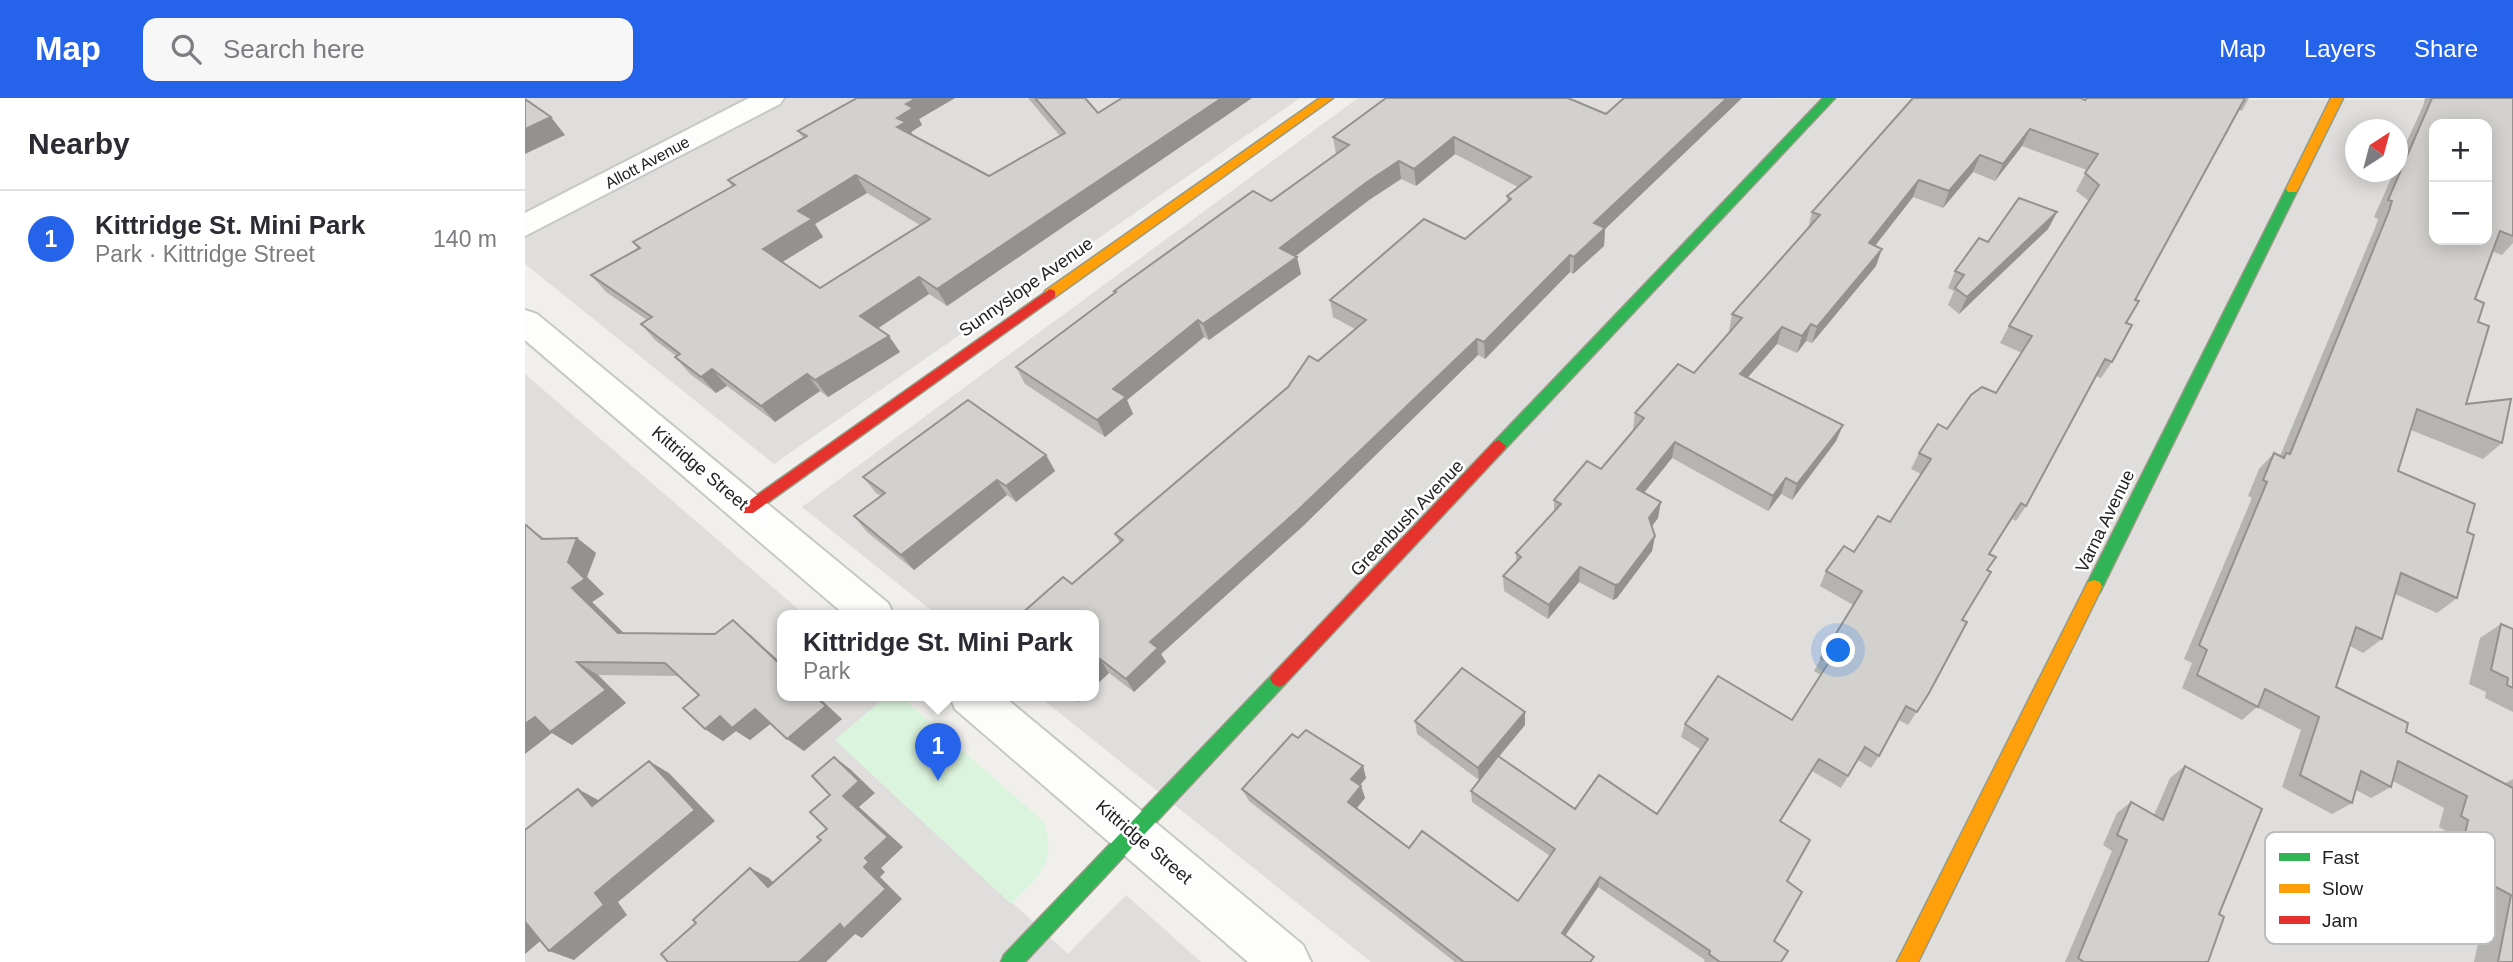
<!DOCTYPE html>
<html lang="en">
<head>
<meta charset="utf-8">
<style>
	:root { --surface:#fff; --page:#f7f7f7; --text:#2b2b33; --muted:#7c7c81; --line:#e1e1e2; --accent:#2563eb }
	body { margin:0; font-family:Helvetica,sans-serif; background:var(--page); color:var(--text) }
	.controls { position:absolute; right:21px; top:21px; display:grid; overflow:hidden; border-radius:14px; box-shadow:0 4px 18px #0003 }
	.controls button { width:63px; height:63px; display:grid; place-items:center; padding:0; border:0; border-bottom:2px solid var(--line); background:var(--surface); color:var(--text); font:35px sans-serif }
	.compass { position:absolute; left:1820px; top:21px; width:63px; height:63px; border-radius:50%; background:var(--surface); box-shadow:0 4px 18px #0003; rotate:36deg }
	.you { position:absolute; left:1314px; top:553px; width:24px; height:24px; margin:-18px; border:5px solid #fff; border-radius:50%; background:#1a73e8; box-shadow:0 0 0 10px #1a73e833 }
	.badge { display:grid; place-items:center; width:46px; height:46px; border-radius:50%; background:var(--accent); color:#fff; font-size:23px; font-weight:700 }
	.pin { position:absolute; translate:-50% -58px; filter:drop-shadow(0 2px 4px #0008) }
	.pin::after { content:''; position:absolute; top:37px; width:24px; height:21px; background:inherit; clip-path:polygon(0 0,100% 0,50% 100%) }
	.popup { position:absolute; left:252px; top:512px; width:322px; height:91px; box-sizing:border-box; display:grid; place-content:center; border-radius:14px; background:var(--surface); filter:drop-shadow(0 2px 5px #0005); font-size:23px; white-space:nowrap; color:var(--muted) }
	.popup b { font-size:26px; color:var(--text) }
	.popup::after { content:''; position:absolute; left:50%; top:100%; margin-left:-14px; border:14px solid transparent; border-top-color:var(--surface) }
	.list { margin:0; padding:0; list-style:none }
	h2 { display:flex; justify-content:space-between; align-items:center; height:91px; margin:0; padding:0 28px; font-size:30px }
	h2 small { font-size:23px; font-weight:400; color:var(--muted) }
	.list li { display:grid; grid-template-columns:46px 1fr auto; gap:21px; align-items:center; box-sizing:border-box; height:98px; padding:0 28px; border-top:2px solid var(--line) }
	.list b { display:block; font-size:26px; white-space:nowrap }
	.list p { margin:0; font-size:23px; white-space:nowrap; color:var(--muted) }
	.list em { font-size:23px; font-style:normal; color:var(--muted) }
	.icon { flex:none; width:38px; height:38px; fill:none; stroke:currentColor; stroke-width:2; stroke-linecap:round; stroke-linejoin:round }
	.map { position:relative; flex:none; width:1988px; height:864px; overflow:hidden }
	header { display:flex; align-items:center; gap:42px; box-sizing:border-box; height:98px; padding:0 35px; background:var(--accent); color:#fff }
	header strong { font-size:33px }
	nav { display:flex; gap:38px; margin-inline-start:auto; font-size:24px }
	.search { width:490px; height:63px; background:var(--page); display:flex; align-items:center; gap:18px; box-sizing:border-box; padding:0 24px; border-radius:14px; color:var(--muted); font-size:26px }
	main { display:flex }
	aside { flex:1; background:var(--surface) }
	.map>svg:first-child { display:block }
	.residential { fill:#dfdedc; fill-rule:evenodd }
	.park { fill:#dbf4dd }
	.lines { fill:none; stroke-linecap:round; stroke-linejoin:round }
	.street-casing { stroke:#c7c7c5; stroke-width:4 }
	.fast-casing { stroke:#969a83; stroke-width:3 }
	.slow-casing { stroke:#969a83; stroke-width:3 }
	.jam-casing { stroke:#969a83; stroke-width:3 }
	.street { fill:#fdfdfc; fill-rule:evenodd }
	.fast { fill:#30b455; fill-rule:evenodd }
	.slow { fill:#ff9f0a; fill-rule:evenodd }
	.jam { fill:#e5322d; fill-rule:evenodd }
	.wall { fill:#b5b4b1; fill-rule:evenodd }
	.shaded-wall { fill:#949290 }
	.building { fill:#d3d1ce; stroke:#949290; stroke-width:2; fill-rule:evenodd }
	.labels { text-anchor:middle; stroke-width:5; stroke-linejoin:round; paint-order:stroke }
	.far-street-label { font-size:16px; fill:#222; stroke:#fff }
	.street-label { font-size:18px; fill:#222; stroke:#fff }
	.key { fill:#fff; stroke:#bdbdbd; stroke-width:2 }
	.key-label { font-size:19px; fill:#222 }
</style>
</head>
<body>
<header>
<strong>Map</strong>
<div class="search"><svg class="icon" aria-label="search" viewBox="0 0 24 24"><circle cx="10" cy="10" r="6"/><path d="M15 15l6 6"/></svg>Search here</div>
<nav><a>Map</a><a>Layers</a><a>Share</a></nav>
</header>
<main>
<aside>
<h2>Nearby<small></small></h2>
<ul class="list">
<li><span class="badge">1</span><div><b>Kittridge St. Mini Park</b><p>Park · Kittridge Street</p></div><em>140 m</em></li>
</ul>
</aside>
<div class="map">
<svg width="1988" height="864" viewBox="0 0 1988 864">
	<rect width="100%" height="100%" fill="#f0efeb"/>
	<g class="residential">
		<path d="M0 0H775L249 366 0 166Z"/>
		<path d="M833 0 1988 2V864H846L512 597H569V517H412L277 409ZM1909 26H1962V142H1909ZM1830 32H1872V74H1830Z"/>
		<path d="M0 276 280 517H257V597H363L311 642 543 856 601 797 676 864H0Z"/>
	</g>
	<path class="park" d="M363 597H374L519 724C532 767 514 777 486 806L310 642Z"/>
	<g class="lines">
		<g class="street-casing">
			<g id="street">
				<path d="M224 0H259L255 6 0 138V115Z"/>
				<path d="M0 212 12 216 363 505 369 517H320L0 242Z"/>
				<path d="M424 597H477L778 847 786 864H723L430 611Z"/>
			</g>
		</g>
		<g class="fast-casing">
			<g id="fast">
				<path d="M1298 0H1310L979 352H969L967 348 969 344Z"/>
				<path d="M1767 87 1773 91 1575 494 1569 496 1563 494 1561 489 1563 484 1761 91Z"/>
				<path d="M754 573 760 576 763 581 760 586 500 864H476L479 857 748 576Z"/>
			</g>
		</g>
		<g class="slow-casing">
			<g id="slow">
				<path d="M795 0H808L530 199H520V193Z"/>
				<path d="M1806 0H1818L1773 91 1771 94H1763L1761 91Z"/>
				<path d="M1569 482 1575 484 1577 489 1393 864H1372L1563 484Z"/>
			</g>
		</g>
		<g class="jam-casing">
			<g id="jam">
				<path d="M525 191 530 193V199L228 415H218L215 411 218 407Z"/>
				<path d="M974 342 981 348 979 352 760 586 754 589 748 586 745 581 748 576 969 344Z"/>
			</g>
		</g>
		<use href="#street" class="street"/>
		<use href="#fast" class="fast"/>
		<use href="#slow" class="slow"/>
		<use href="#jam" class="jam"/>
	</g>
	<g class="wall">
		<path d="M332 0H430L394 21 397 27 386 34 388 37 464 78 535 38 503 0H560L573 15 597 0H727L422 208 404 196 353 230 375 254 303 299 295 293 250 324 202 288 191 295 165 276 150 259 151 258 131 243 116 226 122 222 81 194 66 177 113 151 108 144 207 89 203 82 278 40 273 33ZM342 95 395 127 295 190 257 164 298 139 290 126Z"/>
		<path d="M1099 0H1217L1080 131 1079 148 1048 176 1045 174 960 261 953 257 777 429 636 556 641 564 609 594 584 575 569 589 547 486 595 445 590 436 830 231 808 219 805 202 940 141 982 104V98L993 89 930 56 891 88 876 81 844 102 770 158 776 176 684 242 679 239 602 302 608 316 580 339 500 286 491 269 590 195 589 193 746 103 811 56 808 39 1081 16Z"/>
		<path d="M1562 0H1724L1717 13 1714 12 1610 202 1587 264 1576 280 1571 278 1501 408 1491 423 1487 421 1464 456 1462 472 1437 522 1404 595 1383 627 1374 622 1354 658 1346 670 1333 662 1316 690 1287 673 1255 723 1262 783 1249 843 1256 864H1179L1180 862 1073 789 1040 837 1067 864H930L724 703 717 691 773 640 838 668 841 680 835 687 836 688 840 700 831 711 884 750 993 803 1025 758 947 704 946 693 954 682 892 636 890 623 1000 614V627L974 659 1050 711 1132 716 1175 651 1156 639 1160 626 1267 622 1296 577 1289 573 1296 560 1328 507 1295 488 1301 473 1329 454 1365 424 1396 376 1386 371 1394 355 1422 331 1471 295 1497 255 1475 245 1484 228 1564 103 1551 93 1562 72 1497 48 1470 83 1448 74 1418 110 1388 99 1350 147 1351 168 1287 245 1281 243 1272 255 1252 246 1222 280 1318 327 1311 343 1267 402 1256 396 1243 413 1147 360 1119 395 1133 420 1127 428 1130 438 1127 453 1092 500 1088 502 1054 484 1023 521 979 493 978 478 991 464V455L1029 414V402L1076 371 1109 332 1108 331 1110 315 1169 275 1205 233H1204L1207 216 1283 131 1287 114 1560 2Z"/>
		<path d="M1900 0H1988V145L1977 157 1967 153 1950 201 1953 224 1941 306 1977 345 1958 361 1886 332 1873 373 1942 434 1932 500 1912 515 1870 496 1857 541 1838 555 1825 548 1811 589 1881 634 1979 686 1988 681V864H1949L1961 807 1910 779 1921 733 1914 729 1919 710 1868 683 1866 689 1846 700 1831 692 1827 705 1807 716 1757 689 1776 632 1732 609 1717 622 1657 590 1667 565 1659 561 1727 400 1723 398 1734 371 1749 355 1755 358 1850 130 1853 121 1849 119 1869 74H1872V65L1898 8Z"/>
		<path d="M1532 114 1523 131 1434 216 1423 207 1429 193 1423 190 1430 173 1463 144Z"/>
		<path d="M521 357 530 373 491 404 482 397 389 472 342 434 329 418 356 398 351 395 338 379Z"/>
		<path d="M1 427 20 441 52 440 71 455 62 479 79 496 67 504 99 535 225 536 257 566V597L317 621 279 653 262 641 246 625 225 642 211 633 198 643 180 631 174 597 154 578 73 577 101 605 47 647 27 635Z"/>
		<path d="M1976 526 1988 531V614L1960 600 1961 594 1944 586 1955 540Z"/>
		<path d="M1660 668 1694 816 1683 864H1540L1587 753 1578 747 1592 715 1606 704 1629 717 1645 680Z"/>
	</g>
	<g class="shaded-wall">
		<path d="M392 0H430L394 21 397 27 386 34 390 41 372 29V20L381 6Z"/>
		<path d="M697 0H727L422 208 412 191Z"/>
		<path d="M1202 0H1217L1080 131 1079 148 1048 176 1049 159 1069 125Z"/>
		<path d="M26 19 40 37 0 56V31Z"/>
		<path d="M1505 31 1497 48 1470 83 1478 66Z"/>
		<path d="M929 39 930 56 891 88 889 71Z"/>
		<path d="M1455 57 1448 74 1418 110 1424 93Z"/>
		<path d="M874 63 876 81 844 102 759 167 755 150 842 84Z"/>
		<path d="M331 77 342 95 290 126 298 139 251 168 238 151 273 113Z"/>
		<path d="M1394 82 1388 99 1339 162 1344 145Z"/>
		<path d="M1532 114 1523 131 1434 216 1442 199Z"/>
		<path d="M1357 151 1351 168 1287 245 1292 229Z"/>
		<path d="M1045 157V174L960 261 959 244Z"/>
		<path d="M772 159 776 176 684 242 678 226Z"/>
		<path d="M394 179 404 196 346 235 335 218Z"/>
		<path d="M673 222 679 239 602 302 608 316 580 339 572 322 588 291Z"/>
		<path d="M1286 226 1281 243 1272 255 1277 238Z"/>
		<path d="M1257 229 1252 246 1211 293 1215 276Z"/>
		<path d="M364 238 375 254 303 299 290 282Z"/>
		<path d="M952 241 953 257 777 429 636 556 641 564 609 594 601 581 625 544Z"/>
		<path d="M187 271 202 288 191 295 176 279Z"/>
		<path d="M282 276 295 293 250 324 236 308Z"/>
		<path d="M1318 327 1311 343 1267 402 1272 386Z"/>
		<path d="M1150 344 1147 360 1109 407 1112 391Z"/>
		<path d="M521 357 530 373 491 404 481 388Z"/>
		<path d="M1261 380 1256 396 1243 413 1248 398Z"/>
		<path d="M472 382 482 397 389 472 376 457Z"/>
		<path d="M1136 404 1133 420 1122 435 1124 420Z"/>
		<path d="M1130 438 1127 453 1092 500 1088 502 1090 487Z"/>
		<path d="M52 440 71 455 62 479 79 496 67 504 113 549 93 535 47 490 43 464Z"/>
		<path d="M1055 469 1054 484 1023 521 1024 507Z"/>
		<path d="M208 522 257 566V568Z"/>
		<path d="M575 561 584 575 569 589V566Z"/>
		<path d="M52 564 73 577 101 605 47 647 27 635 0 656V626Z"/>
		<path d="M289 597H291L317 621 279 653 262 641Z"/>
		<path d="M548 597H560L553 604Z"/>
		<path d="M230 611 248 624 225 642 211 633 198 643 180 631 195 618Z"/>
		<path d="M1000 614V627L954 682 953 670Z"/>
		<path d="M309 659 325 671 350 695 334 709 378 749 356 770 360 774 355 779 377 801 337 840 330 836 301 864H274L339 769 340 760 318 698Z"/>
		<path d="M124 663 144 675 190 723 93 804 102 817 49 862 24 853 70 795Z"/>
		<path d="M838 668 841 680 830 693 826 681Z"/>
		<path d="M836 688 840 700 827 716 823 704Z"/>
		<path d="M53 691 75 703 67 708Z"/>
		<path d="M225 770 244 780 262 799 243 789Z"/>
		<path d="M1075 779 1073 789 1036 844 1037 835Z"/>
		<path d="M1 825 26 834 0 856V826Z"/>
	</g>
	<g class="building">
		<path d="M332 0H392L381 6 388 10 372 20 381 24 372 29 464 78 540 35 510 0H560L573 15 597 0H697L412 191 394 179 335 218 364 238 290 282 282 276 236 308 187 271 176 279 150 259 155 256 116 226 127 219 66 177 115 150 108 144 210 87 203 82 282 38 273 33ZM331 77 405 121 295 190 238 151 287 121 273 113Z"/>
		<path d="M861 0H1043L1081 16 1099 0H1202L1069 125 1080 130 1049 159 1045 157 959 244 952 241 772 413 625 544 633 550 601 581 575 561 569 566V517H495L538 479 547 486 598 442 590 436 763 289 784 258 793 263 841 222 805 202 899 121 940 141 986 101 982 98 1006 79 929 39 889 71 874 63 842 84 755 150 772 159 678 226 673 222 588 291 601 299 572 322 491 269 591 194 589 193 728 93 746 103 824 47 808 39Z"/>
		<path d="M1388 0H1556L1560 2 1562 0H1720L1610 202 1614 203 1601 225 1607 227 1587 264 1580 261 1501 408 1496 405 1464 456 1471 459 1462 472 1466 474 1437 522 1442 524 1404 595 1392 614 1381 608 1354 658 1340 649 1323 678 1294 661 1255 723 1285 742 1262 783 1277 794 1249 843 1263 853 1256 864H1195L1184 856 1185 853 1075 779 1037 835 1069 859 1065 864H939L717 691 767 636 773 640 781 632 838 668 826 681 836 688 823 704 884 750 897 733 993 803 1030 751 946 693 973 658 1050 711 1074 677 1132 716 1183 641 1160 626 1193 578 1267 622 1304 564 1296 560 1337 493 1301 473 1319 448 1329 454 1353 418 1365 424 1406 361 1394 355 1413 326 1422 331 1446 297 1457 289 1471 295 1507 238 1484 228 1574 87 1560 75 1573 56 1505 31 1478 66 1455 57 1424 93 1394 82 1344 145 1357 151 1292 229 1286 226 1277 238 1257 229 1215 276 1318 327 1272 386 1261 380 1248 398 1150 344 1112 391 1136 404 1124 420 1130 438 1094 486 1090 487 1055 469 1024 507 978 478 996 459 991 455 1036 406 1029 402 1062 363 1076 371 1119 320 1110 315 1153 266 1169 275 1217 220 1207 216 1295 117 1287 114Z"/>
		<path d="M1907 0H1988V138L1975 133 1950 201 1959 205 1953 224 1964 228 1941 306 1986 301 1977 345 1892 311 1873 373 1950 406 1942 434 1949 437 1932 500 1876 475 1857 541 1831 529 1811 589 1883 625 1881 634 1988 690V864H1973L1986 797 1933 769 1943 722 1936 718 1942 698 1873 663 1866 689 1836 673 1827 705 1775 677 1794 619 1740 591 1733 609 1672 577 1682 552 1674 547 1742 384 1738 382 1749 355 1759 360 1761 355 1765 356 1864 113 1867 103 1863 102ZM1909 26H1962V142H1909Z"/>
		<path d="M0 1 26 19 0 31Z"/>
		<path d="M1494 100 1532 114 1442 199 1430 190 1439 177 1430 173 1454 140 1463 144Z"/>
		<path d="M443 302 521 357 481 388 472 382 376 457 329 418 360 395 338 379Z"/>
		<path d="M0 427H1L17 441 52 440 43 464 60 481 47 490 93 535 190 536 208 522 257 568V597H289L301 608 262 641 230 611 207 630 195 618 180 631 158 610 174 597 140 565 52 564 81 592 25 634 10 619 0 626Z"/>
		<path d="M1976 526 1988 531V590L1982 587 1983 580 1966 572Z"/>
		<path d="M937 570 1000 614 953 670 890 623Z"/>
		<path d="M309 659 334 683 318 698 363 739 340 760 344 764 339 769 361 791 319 831 315 826 274 864H143L136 856 171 825 168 822 225 770 243 789 296 742 292 739 302 731 285 714 305 697 287 678Z"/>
		<path d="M124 663 170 712 70 795 79 807 24 853 1 825 0 826V732L53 691 67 708Z"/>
		<path d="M1660 668 1737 711 1694 816 1699 819 1683 864H1559L1553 860 1602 742 1592 737 1606 704 1638 722Z"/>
	</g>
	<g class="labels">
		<g class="far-street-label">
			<text transform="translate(122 64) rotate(-28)" y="6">Allott Avenue</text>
		</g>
		<g class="street-label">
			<text transform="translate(501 189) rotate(-35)" y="6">Sunnyslope Avenue</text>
			<text transform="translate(175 370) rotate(40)" y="6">Kittridge Street</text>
			<text transform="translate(882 420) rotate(-46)" y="6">Greenbush Avenue</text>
			<text transform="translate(1580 423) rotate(-64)" y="6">Varna Avenue</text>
			<text transform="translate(619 744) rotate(40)" y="6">Kittridge Street</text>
		</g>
	</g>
	<rect x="1740" y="734" width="230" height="112" rx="10" class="key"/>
	<rect x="1754" y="755" width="31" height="8" fill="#30b455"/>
	<rect x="1754" y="786" width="31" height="9" fill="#ff9f0a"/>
	<rect x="1754" y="818" width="31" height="8" fill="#e5322d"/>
	<g class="key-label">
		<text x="1797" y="766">Fast</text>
		<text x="1797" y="797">Slow</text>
		<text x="1797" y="829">Jam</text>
	</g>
</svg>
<div class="controls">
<button>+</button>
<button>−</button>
</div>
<svg class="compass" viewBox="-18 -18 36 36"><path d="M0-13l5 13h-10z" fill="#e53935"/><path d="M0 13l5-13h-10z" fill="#7c7c81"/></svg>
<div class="you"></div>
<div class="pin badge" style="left:413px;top:683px">1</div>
<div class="popup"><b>Kittridge St. Mini Park</b>Park</div>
</div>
</main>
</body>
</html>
